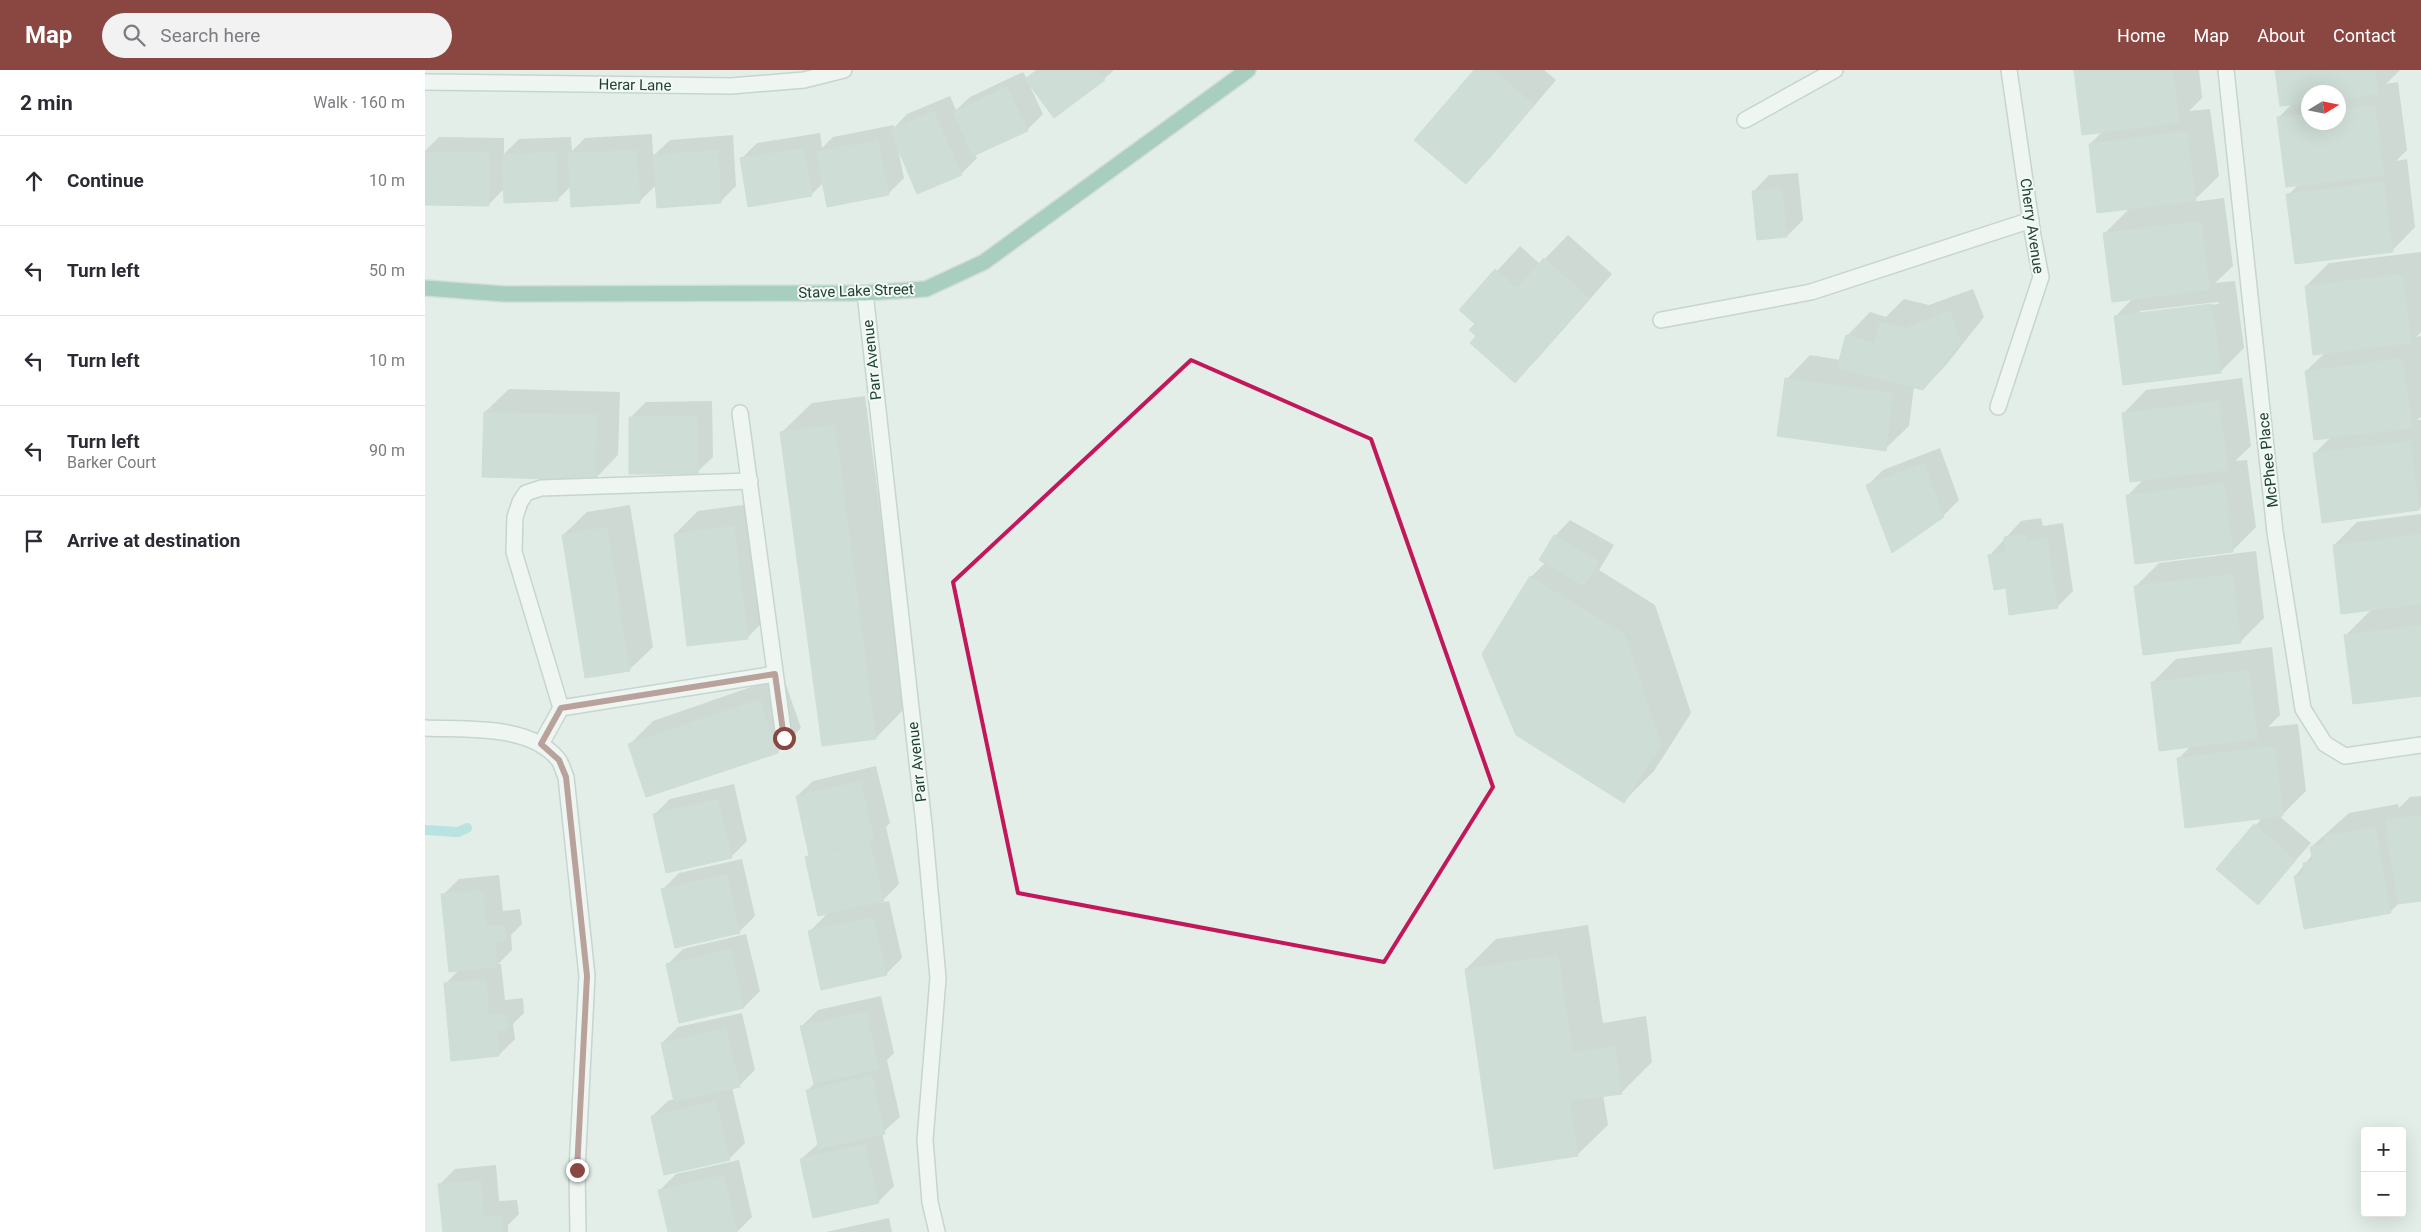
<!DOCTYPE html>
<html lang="en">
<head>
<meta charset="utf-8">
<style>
	:root { --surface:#fff; --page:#f2f2f3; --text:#2b2b33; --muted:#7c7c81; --line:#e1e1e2; --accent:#8a4640 }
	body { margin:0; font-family:Roboto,sans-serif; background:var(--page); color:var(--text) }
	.controls { position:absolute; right:15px; bottom:15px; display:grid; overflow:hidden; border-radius:5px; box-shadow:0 5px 20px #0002 }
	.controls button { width:45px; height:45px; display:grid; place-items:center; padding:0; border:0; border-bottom:1px solid var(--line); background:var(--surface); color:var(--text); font:25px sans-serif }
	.compass { position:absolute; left:1876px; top:15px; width:45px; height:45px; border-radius:50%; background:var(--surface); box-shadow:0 5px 20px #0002; rotate:80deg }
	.stop { position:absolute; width:15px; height:15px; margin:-11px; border:4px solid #8a4640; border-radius:50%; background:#fff }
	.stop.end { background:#8a4640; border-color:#fff; box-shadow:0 1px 5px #0008 }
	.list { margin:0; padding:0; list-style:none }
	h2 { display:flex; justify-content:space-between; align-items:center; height:65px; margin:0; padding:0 20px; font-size:21px }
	h2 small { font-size:16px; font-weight:400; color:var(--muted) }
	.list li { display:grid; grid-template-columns:32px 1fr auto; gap:15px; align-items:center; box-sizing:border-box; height:90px; padding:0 20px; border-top:1px solid var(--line) }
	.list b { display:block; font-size:19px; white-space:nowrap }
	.list p { margin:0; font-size:16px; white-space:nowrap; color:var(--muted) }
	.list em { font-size:16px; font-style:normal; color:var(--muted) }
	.icon { flex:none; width:28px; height:28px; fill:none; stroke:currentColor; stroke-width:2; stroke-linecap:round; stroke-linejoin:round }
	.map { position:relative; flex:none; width:1996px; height:1162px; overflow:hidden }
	header { display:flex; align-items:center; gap:30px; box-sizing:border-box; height:70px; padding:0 25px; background:var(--accent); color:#fff }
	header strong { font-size:24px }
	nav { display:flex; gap:28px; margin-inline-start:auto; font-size:18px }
	.search { width:350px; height:45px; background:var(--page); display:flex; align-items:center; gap:12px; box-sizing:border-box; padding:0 18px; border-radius:28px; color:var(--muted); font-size:19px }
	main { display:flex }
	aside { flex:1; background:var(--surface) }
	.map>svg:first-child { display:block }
	.shadow { fill:#0003; fill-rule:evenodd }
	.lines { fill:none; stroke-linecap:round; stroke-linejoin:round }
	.stream { stroke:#86d4d7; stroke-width:10 }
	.building { fill:#b7c9c0; stroke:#b4c8bd }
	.minor-casing { stroke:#a4b7ae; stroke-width:18 }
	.major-casing { stroke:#c1cac6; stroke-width:18 }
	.minor { stroke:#fff; stroke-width:15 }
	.major { stroke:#63a78e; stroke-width:15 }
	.route { stroke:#8a4640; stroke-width:6 }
	.marked { fill:none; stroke:#c2185b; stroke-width:4; stroke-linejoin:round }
	.labels { text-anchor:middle; stroke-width:4; stroke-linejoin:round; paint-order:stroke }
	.street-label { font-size:15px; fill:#204134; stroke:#f3faf6 }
</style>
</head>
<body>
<header>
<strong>Map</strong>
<div class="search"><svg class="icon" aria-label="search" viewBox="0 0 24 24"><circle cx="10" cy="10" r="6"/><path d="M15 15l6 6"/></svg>Search here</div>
<nav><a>Home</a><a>Map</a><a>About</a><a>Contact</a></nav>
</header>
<main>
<aside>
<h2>2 min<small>Walk · 160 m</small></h2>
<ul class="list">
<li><svg class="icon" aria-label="ahead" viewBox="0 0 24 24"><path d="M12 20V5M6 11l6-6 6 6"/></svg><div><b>Continue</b></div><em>10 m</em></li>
<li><svg class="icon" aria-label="left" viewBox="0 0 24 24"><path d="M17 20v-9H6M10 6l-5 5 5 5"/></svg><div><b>Turn left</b></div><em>50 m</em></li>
<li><svg class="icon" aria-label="left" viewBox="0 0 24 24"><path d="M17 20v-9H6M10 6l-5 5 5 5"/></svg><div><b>Turn left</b></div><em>10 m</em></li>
<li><svg class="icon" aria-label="left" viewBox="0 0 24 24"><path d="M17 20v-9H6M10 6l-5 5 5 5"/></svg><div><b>Turn left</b><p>Barker Court</p></div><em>90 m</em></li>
<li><svg class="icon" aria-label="arrive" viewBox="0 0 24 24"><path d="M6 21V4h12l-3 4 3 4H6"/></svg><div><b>Arrive at destination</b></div></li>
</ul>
</aside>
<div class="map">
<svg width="1996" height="1162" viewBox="0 0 1996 1162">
	<rect width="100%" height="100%" fill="#e2eee7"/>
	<g class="shadow">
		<path d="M611 0H689L679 9 604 14 618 44 602 60 550 84 552 88 536 104 473 79 479 108 463 124 398 113 386 125 317 88 332 73 395 63 397 78 408 67 469 55V58L482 44 525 26 531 40 545 27 598 2 602 9Z"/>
		<path d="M1051 0H1119L1131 10 1064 89 1041 112Z"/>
		<path d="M1650 0H1774L1777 28 1764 41 1785 39 1794 106 1767 132 1799 128 1808 196 1790 213 1810 211 1819 278 1795 302 1691 246 1708 228 1679 164 1706 137 1665 74 1678 61ZM1793 232 1794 234 1715 244V241Z"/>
		<path d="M1852 0H1975L1961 14 1973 12 1982 80 1971 91 1982 89 1990 157 1967 181 1863 125 1874 114 1853 48 1868 33ZM1884 22H1914V52H1884Z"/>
		<path d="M227 64 228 86 245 70 308 65 311 116 295 132 231 115 214 132 146 116 132 130 80 118 64 134H0V81L14 67 79 68V84L94 69 146 67 147 81 160 68Z"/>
		<path d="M1373 103 1378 150 1362 166 1329 121 1344 105Z"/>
		<path d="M1143 165 1187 204 1113 288 1090 311 1053 266 1052 254 1036 240 1095 176 1115 194Z"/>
		<path d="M1996 182V262L1991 267 1996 266V347L1992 350H1996V437L1994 439 1889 384 1906 367 1881 301 1900 283 1881 216 1904 193Z"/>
		<path d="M1548 219 1559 247 1521 295 1498 319 1489 317 1484 356 1460 379 1362 309 1385 285 1416 290 1422 266 1445 242 1461 247 1479 229 1504 235Z"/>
		<path d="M1817 308 1826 376 1810 391 1822 390 1831 457 1807 481 1703 425 1719 409 1698 344 1721 320Z"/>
		<path d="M84 319 195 322 193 385 170 409 60 342Z"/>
		<path d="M440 326 481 637 451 668 356 363 387 333Z"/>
		<path d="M287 331 288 387 272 402 205 348 221 332Z"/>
		<path d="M1515 378 1534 430 1518 446 1442 416 1458 400Z"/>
		<path d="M332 433 346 544 322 568 250 464 273 441Z"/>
		<path d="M205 435 228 577 204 600 138 465 162 442Z"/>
		<path d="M1996 444V624L1921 565 1947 539 1909 475 1932 452Z"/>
		<path d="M1616 448 1618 456 1638 453 1648 521 1632 537 1582 517 1565 485 1596 451Z"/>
		<path d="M1145 450 1189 475 1174 500 1230 535 1266 643 1229 701 1199 731 1106 507 1121 492 1130 466Z"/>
		<path d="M1831 481 1839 548 1815 572 1711 516 1734 493Z"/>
		<path d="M1847 577 1855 645 1843 657 1873 654 1881 721 1858 744 1853 745 1886 773 1833 833 1793 799 1838 747 1753 689 1766 676 1727 613 1751 589Z"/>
		<path d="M358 606 376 658 353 682 222 726 205 674 228 651Z"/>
		<path d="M451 696 465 753 461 757 474 814 455 833 464 831 477 888 461 904 384 862 403 843 381 788 385 784 372 726 388 711Z"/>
		<path d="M309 714 322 771 306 787 229 745 245 729Z"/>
		<path d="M1996 726V829L1975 832 1965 842 1870 806 1888 784 1886 777 1924 743 1973 734 1974 738 1985 727Z"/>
		<path d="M317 789 330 846 315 861 238 819 254 803Z"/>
		<path d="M74 805 78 841 95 839 97 854 86 865 87 880 73 894H76L80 930 98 928 99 943 88 954 90 969 74 985 20 914 34 900 18 825 34 809Z"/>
		<path d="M1163 855 1178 953 1221 946 1227 992 1197 1022 1178 1025 1183 1055 1152 1085 1041 899 1071 869Z"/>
		<path d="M321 864 335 921 319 937 255 952 242 895 258 879Z"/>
		<path d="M456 926 469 983 462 990 475 1047 457 1063 469 1116 453 1132 376 1089 394 1073 382 1021 390 1013 377 956 393 940Z"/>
		<path d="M317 943 330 1000 314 1016 307 1017 320 1073 304 1089 227 1046 243 1031 250 1029 237 973 253 957Z"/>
		<path d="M314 1090 327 1147 312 1162H244L235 1120 251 1104Z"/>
		<path d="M71 1095 74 1131 92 1130 94 1144 83 1155V1162H19L14 1115 30 1099Z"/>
		<path d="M464 1148 467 1162H401Z"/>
	</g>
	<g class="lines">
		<path class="stream" d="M0 760 33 762 42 758"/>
	</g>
	<g class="building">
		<path d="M612 0H672L680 10 629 48 600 9Z"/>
		<path d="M1049 0H1069L1109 35 1041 114 989 70Z"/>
		<path d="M1649 0H1748L1754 53 1657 65Z"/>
		<path d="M1850 0H1950L1953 24 1914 29V22H1884V33L1855 36Z"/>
		<path d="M582 17 603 61 548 86 528 42Z"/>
		<path d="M1950 35 1959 105 1861 117 1852 47 1884 44V52H1914V40Z"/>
		<path d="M509 41 537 105 492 124 465 60Z"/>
		<path d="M1762 61 1771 131 1672 143 1664 74Z"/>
		<path d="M453 70 464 125 402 137 391 82Z"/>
		<path d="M379 78 387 126 323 137 315 88Z"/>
		<path d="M212 80 215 133 146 137 143 83Z"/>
		<path d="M293 80 296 133 232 138 228 85Z"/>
		<path d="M131 82 133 131 79 133 77 85Z"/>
		<path d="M0 83H64V136L0 135Z"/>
		<path d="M1959 112 1968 182 1870 194 1861 124Z"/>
		<path d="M1357 118 1362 167 1332 170 1327 121Z"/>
		<path d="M1776 151 1785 220 1687 232 1678 163Z"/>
		<path d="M1119 188 1164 228 1090 313 1045 273 1051 266 1044 260 1050 254 1034 240 1070 199 1092 218Z"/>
		<path d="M1978 204 1986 273 1888 285 1880 216Z"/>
		<path d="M1787 234 1796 303 1698 315 1689 246Z"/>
		<path d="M1525 241 1536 272 1498 320 1412 298 1421 265 1449 273 1455 252 1480 258Z"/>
		<path d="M1978 288 1987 358 1889 370 1880 301Z"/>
		<path d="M1360 308 1468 323 1461 381 1352 366Z"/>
		<path d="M1794 331 1803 400 1705 412 1697 343Z"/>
		<path d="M59 342 172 345 170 410 57 407Z"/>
		<path d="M272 346 273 404H204V347Z"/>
		<path d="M410 355 451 669 397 676 355 362Z"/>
		<path d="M1986 371 1994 440 1897 453 1888 383Z"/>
		<path d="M1499 393 1519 447 1467 483 1441 415Z"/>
		<path d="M1799 413 1808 482 1710 494 1701 425Z"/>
		<path d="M309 456 323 569 262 576 249 464Z"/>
		<path d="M182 457 205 601 160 608 137 465Z"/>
		<path d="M1601 464 1602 471 1622 468 1633 538 1584 545 1581 518 1569 520 1563 485 1581 482 1579 467Z"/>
		<path d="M1996 464V534L1916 544 1908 475Z"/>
		<path d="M1129 465 1174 491 1159 516 1114 490Z"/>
		<path d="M1808 504 1816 573 1718 585 1709 516Z"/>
		<path d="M1105 506 1200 565 1236 674 1199 733 1091 665 1057 584Z"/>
		<path d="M1996 555V626L1928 634 1919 565Z"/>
		<path d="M1824 600 1833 669 1734 681 1726 612Z"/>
		<path d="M335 629 353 683 221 727 203 674Z"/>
		<path d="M1850 676 1858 746 1760 758 1752 688Z"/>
		<path d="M436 711 449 770 384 785 371 726Z"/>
		<path d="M293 729 307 788 241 803 228 744Z"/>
		<path d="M1996 745V831L1973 834 1960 750Z"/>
		<path d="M1829 754 1871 790 1833 835 1791 799Z"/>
		<path d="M1950 757 1966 843 1879 859 1869 806 1880 804 1878 793 1888 791 1885 777 1901 774 1899 766Z"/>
		<path d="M445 772 459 831 393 846 380 787Z"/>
		<path d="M302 804 315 863 250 878 236 819Z"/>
		<path d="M58 820 62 856 80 855 82 871 70 872 72 897 24 902 16 824Z"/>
		<path d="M448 847 462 905 396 920 383 861Z"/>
		<path d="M306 879 319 938 254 953 241 894Z"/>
		<path d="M1133 885 1148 983 1190 976 1197 1024 1145 1031 1153 1086 1069 1099 1040 899Z"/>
		<path d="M61 909 64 945 82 944 84 960 72 961 74 986 26 991 19 913Z"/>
		<path d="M441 941 454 999 389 1014 375 956Z"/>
		<path d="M301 958 315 1017 249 1032 236 973Z"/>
		<path d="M447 1005 460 1064 394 1079 381 1020Z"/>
		<path d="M291 1031 305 1090 239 1105 226 1046Z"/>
		<path d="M440 1074 454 1133 388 1148 375 1089Z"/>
		<path d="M299 1105 312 1162H243L233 1120Z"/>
		<path d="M56 1110 59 1147 77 1145 78 1161 18 1162 13 1114Z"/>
	</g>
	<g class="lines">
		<g class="minor-casing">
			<g id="minor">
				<path d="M1801 0 1850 462 1878 639 1900 674 1920 686 1996 675"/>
				<path d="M0 12 306 16 379 10 419 0"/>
				<path d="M1320 50 1410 0"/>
				<path d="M440 223 499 755 513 908 500 1070 505 1132 512 1162"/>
				<path d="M1236 250 1386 222 1606 150"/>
				<path d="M1573 337 1616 207 1608 166 1584 0"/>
				<path d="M315 343 359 668"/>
				<path d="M136 638 350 604"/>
				<path d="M0 658C41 660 104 654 133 689 137 694 138 701 141 707L162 906 152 1100 153 1162"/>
				<path d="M116 674 136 638 89 482 90 447 95 432 101 423 116 418 325 411"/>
			</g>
		</g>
		<g class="major-casing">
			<path id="major" d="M0 218 80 224 440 223 501 219 559 192 823 0"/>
		</g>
		<use href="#minor" class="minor"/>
		<use href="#major" class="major"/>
	</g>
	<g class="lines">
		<path class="route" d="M152 1100 162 906 141 707 134 690 116 674 136 638 350 604 359 668"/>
	</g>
	<path d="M0 0H1996V1162H0ZM766 290 946 369 1068 717 959 892 593 823 528 512Z" fill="#e2eee7" fill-opacity=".55" fill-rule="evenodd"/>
	<path class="marked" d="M766 290 946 369 1068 717 959 892 593 823 528 512Z"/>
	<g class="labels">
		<g class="street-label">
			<text transform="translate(210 15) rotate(1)" y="5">Herar Lane</text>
			<text transform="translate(1607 156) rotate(82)" y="5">Cherry Avenue</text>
			<text transform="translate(431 221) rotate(-2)" y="5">Stave Lake Street</text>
			<text transform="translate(447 290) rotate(-96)" y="5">Parr Avenue</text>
			<text transform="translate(1843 390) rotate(-96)" y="5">McPhee Place</text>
			<text transform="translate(492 692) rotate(-96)" y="5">Parr Avenue</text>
		</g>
	</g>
</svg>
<div class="controls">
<button>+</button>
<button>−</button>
</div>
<svg class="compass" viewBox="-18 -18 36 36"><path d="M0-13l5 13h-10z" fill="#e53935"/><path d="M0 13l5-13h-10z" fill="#7c7c81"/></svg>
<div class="stop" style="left:359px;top:668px"></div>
<div class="stop end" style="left:152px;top:1100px"></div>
</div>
</main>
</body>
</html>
